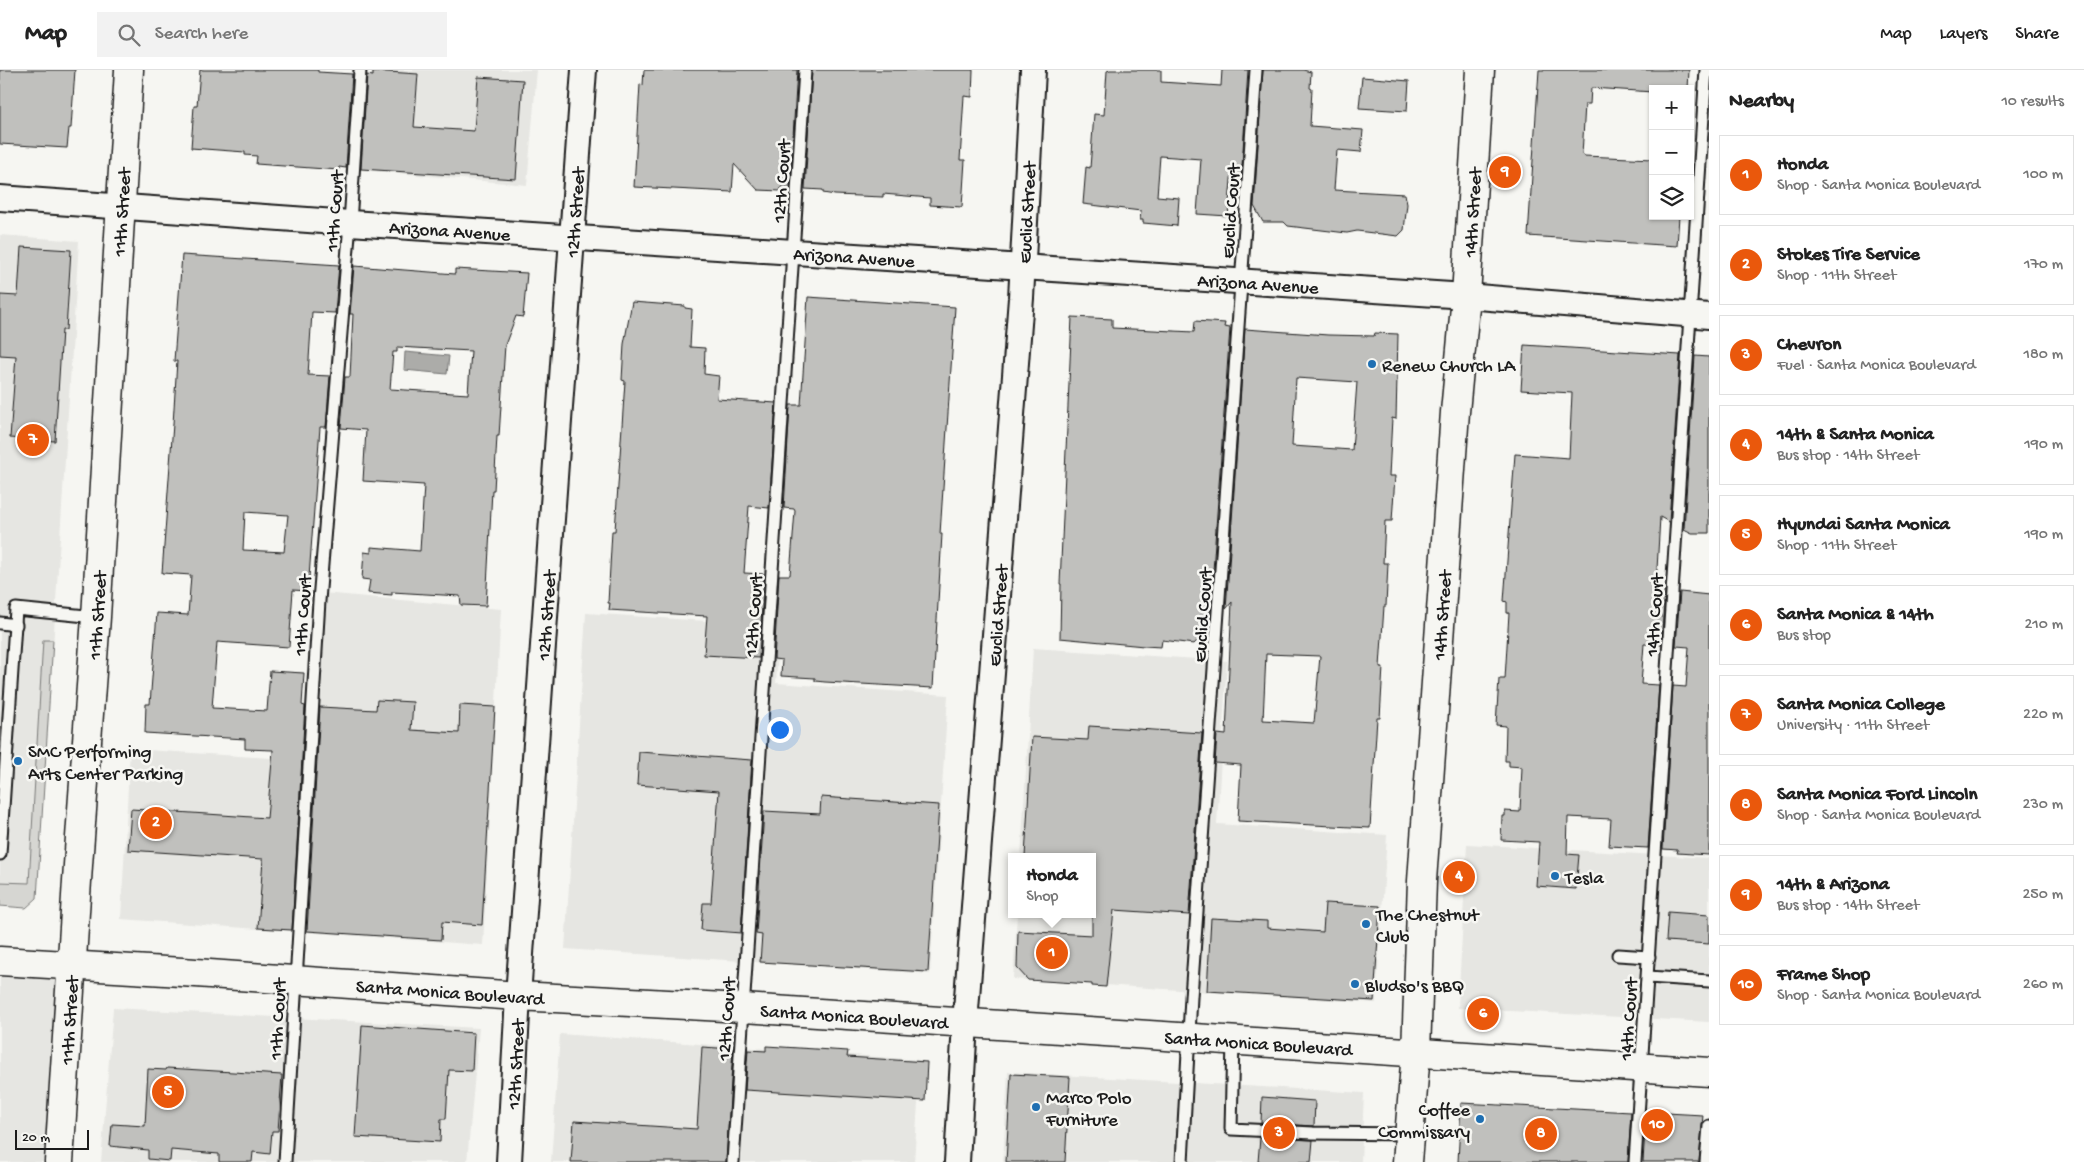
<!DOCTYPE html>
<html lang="en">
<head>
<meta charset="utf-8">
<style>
	:root { --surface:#fff; --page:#f2f2f2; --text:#222; --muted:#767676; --line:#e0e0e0; --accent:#ea580c }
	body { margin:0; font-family:"Gochi Hand",sans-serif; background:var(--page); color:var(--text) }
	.controls { position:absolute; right:15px; top:15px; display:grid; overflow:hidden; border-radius:0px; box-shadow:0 1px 4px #0004 }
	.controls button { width:45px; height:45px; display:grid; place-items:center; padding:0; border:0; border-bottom:1px solid var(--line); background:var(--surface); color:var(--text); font:25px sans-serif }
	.scale { position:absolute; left:15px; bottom:12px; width:74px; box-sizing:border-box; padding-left:5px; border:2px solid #1c1c1c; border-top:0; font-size:14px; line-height:18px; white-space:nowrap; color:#1c1c1c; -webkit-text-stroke:4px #f6f6f2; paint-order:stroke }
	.you { position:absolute; left:779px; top:659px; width:18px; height:18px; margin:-12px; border:4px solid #fff; border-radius:50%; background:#1a73e8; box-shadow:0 0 0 8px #1a73e833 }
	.badge { display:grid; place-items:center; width:32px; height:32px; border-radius:50%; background:var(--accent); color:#fff; font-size:16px; font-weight:700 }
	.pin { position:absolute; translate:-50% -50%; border:2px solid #fff; box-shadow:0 1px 5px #0006 }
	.popup { position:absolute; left:1008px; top:783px; width:88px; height:65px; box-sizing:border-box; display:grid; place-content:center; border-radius:0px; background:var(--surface); filter:drop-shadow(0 1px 4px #0005); font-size:16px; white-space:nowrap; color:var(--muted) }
	.popup b { font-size:19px; color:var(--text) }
	.popup::after { content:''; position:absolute; left:50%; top:100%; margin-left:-10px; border:10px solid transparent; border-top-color:var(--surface) }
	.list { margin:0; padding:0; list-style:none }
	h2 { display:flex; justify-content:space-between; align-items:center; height:65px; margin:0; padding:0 20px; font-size:21px }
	h2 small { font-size:16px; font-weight:400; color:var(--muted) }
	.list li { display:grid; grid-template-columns:32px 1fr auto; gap:15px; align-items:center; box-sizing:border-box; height:80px; margin:0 10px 10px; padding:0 10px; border:1px solid var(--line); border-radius:0px }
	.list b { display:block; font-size:19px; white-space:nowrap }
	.list p { margin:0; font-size:16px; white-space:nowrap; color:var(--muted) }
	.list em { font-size:16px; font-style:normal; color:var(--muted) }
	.icon { flex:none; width:28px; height:28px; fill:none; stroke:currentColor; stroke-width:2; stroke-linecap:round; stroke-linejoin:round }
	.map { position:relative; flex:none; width:1709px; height:1092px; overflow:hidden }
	header { display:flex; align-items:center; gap:30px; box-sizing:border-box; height:70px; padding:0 25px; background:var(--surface); border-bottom:1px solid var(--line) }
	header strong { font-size:24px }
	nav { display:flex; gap:28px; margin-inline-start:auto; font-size:18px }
	.search { width:350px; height:45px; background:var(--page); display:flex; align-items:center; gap:12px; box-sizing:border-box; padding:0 18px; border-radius:0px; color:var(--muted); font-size:19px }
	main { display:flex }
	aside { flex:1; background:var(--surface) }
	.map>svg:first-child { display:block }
	.built { fill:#e6e6e2 }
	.green { fill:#d6d6d2; stroke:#797977 }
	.water { fill:#acaca9; stroke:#727271 }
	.building { fill:#c0c0bd; stroke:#1c1c1c; fill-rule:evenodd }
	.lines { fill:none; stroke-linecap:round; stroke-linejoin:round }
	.lane-casing { stroke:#1c1c1c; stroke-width:15 }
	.street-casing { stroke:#1c1c1c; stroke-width:28 }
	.secondary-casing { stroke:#1c1c1c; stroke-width:31 }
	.primary-casing { stroke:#1c1c1c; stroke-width:31 }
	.lane { stroke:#f6f6f2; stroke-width:11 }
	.street { stroke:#f6f6f2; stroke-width:24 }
	.secondary { stroke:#f6f6f2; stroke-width:28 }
	.primary { stroke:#f6f6f2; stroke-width:28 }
	.poi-dot { fill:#1f6fb2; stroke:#f6f6f2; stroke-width:2 }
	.labels { text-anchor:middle; stroke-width:5; stroke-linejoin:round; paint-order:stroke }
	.street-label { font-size:19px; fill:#1c1c1c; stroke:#f6f6f2 }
	.poi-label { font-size:19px; fill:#1c1c1c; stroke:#f6f6f2; text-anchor:start }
</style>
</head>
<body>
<header>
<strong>Map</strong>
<div class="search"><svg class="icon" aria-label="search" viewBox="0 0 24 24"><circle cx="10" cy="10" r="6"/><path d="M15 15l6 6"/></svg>Search here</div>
<nav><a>Map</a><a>Layers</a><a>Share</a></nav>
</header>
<main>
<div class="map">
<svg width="1709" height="1092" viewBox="0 0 1709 1092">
	<rect width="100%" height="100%" fill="#f6f6f2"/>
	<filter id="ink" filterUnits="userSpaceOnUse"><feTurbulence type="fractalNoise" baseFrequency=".02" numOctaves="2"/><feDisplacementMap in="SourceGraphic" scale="10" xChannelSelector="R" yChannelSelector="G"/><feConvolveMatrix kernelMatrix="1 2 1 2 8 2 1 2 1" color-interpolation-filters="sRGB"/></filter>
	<g filter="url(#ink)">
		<g class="built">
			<path d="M372 0H537L527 115 363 100Z"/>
			<path d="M0 165 79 171 37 828 26 838 0 836Z"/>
			<path d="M312 522 501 539 483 875 121 849 130 679 301 690Z"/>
			<path d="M586 543 780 556 776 613 948 625 930 904 565 879Z"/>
			<path d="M1033 578 1227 591 1217 754 1387 765 1376 933 1013 909 1017 844H1092V787H1021Z"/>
			<path d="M1467 774 1709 788V952L1458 938Z"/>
			<path d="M0 891 73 895 59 1092H0Z"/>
			<path d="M113 938 479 958 467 1092H101Z"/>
			<path d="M560 964 921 990 914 1092H551Z"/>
			<path d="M1008 1002 1364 1023 1361 1092H1003Z"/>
		</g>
		<path class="green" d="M43 570H53L37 828 26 838 0 836V812L29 813Z"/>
		<path class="water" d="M405 282 449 286 447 304 404 300Z"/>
		<g class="building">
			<path d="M0 0H75L71 58H69L67 78 0 74Z"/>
			<path d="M200 0H318V2L352 4 346 98 339 97V100L256 94 257 86 245 85V82L191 78 194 36H197Z"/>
			<path d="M644 0H797L790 117H781V121L758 120 734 94 732 122 634 117 640 14 643 15Z"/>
			<path d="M812 0H973L972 27 964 26 960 90H965L962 137 930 135V128L883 124V127L835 125 823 123V120L805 119Z"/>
			<path d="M1110 0H1161V12L1221 16 1222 0H1248L1241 113 1232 98 1228 146 1197 144 1201 89 1160 86 1157 126 1179 128 1177 156 1143 153V150H1140L1141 141 1083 134 1086 97 1090 98 1094 44 1104 45 1107 1Z"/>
			<path d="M1263 0H1303L1311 2 1310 18 1312 19 1310 56 1363 60 1361 82 1337 80 1334 120 1405 124 1407 134 1404 160 1398 166 1357 161 1347 163 1288 156 1284 152H1263L1254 136Z"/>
			<path d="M1539 0H1689L1688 19H1653V22L1591 18 1590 34H1585L1582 85H1584V86L1653 89V146H1679L1677 176 1528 166Z"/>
			<path d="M373 1 418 4 414 57 474 61 478 7 523 10 516 109 361 99 367 5 373 6Z"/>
			<path d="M1362 7 1409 11 1407 41 1359 38Z"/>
			<path d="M21 177 71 180 66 260H62L55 371 10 368 16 286 0 285V225L18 226Z"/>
			<path d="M182 185 339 195 335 243 312 242 308 305 330 306 326 357H320L308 521 293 520 289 577 217 572 212 638 267 641 270 601 304 603 302 635 305 636 292 860 258 858 263 789 128 780 131 739 267 748 273 680 245 679V669L145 663 146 634H150L157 543 188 545 191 505 162 503 173 354 177 291H174ZM245 442 288 445 284 482 243 480Z"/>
			<path d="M354 196 455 204V199L527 203 523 247 516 246 505 275 499 366H497L494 420H492L486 536 461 535 460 526 392 522V525L368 523 370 510 362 509 364 482 371 483V477L420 481 424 415 363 411 366 360 341 358 345 307H350L353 244H350ZM397 277 471 281 468 324 390 319 393 282H397Z"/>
			<path d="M808 227 955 237 940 464H942L933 618 825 612 815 611V608L781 606 782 590 774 589 779 505H790L795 441 794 439 784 438 790 335H801Z"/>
			<path d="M632 232 685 236V238L692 239 690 277 705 278 704 304 719 306 717 329 776 333 769 438 749 436 744 503 764 504 759 588 704 585 707 546 609 540 610 533H608L612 461H615L625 311 622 310 624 274Z"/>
			<path d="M1072 247 1112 249V258L1194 262 1195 251 1225 253 1224 257 1230 258 1209 558 1194 574 1162 570 1161 577 1144 576 1060 568 1061 514H1060Z"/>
			<path d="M1245 259 1328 265 1374 266 1375 263 1398 264 1396 349 1392 348 1389 406H1395L1392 451H1385L1383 493H1388L1386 536H1384L1380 597H1383L1380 648H1377L1370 758 1238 751 1241 695 1215 693 1217 664 1226 665 1232 532 1226 539ZM1296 308 1357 312 1352 380 1292 376ZM1266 584 1320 586 1314 653 1263 650Z"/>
			<path d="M1524 275 1680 285 1669 452 1660 447 1656 517H1658V521H1665L1661 575 1644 574 1641 614 1659 615 1648 778 1609 776 1611 749 1568 747 1567 784 1579 785 1576 819 1536 816 1539 772 1501 770 1502 746H1505V741L1520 742 1522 697 1509 696V691H1505L1506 656 1496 655 1499 609H1505L1509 543H1507V532L1504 531 1515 384 1569 388 1572 323 1521 320Z"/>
			<path d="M1695 286 1709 287V463H1692L1684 459Z"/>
			<path d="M1680 522 1709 525V785L1677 783 1678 780 1663 779 1673 616 1686 617 1689 577 1676 576Z"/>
			<path d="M377 630 413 632 411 660 459 663 460 635 495 637 482 855 442 852 441 870 307 861 320 637 376 640Z"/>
			<path d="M1089 656 1202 663 1189 845 1114 840 1106 917 1092 916V914L1028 910 1017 898 1018 861 1092 865V787H1025L1032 667 1088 670Z"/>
			<path d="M639 682 752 690 741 863 701 860 703 833H711L719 721 637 715Z"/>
			<path d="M821 727 939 735 928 902 760 892 762 865 756 864 764 741 820 744Z"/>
			<path d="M1325 833 1380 836 1374 931 1207 921 1211 848 1267 851V858L1323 862Z"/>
			<path d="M1668 842 1709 845V874L1666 871Z"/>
			<path d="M362 955 474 963 472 1001 449 1000 446 1049H441L440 1072 355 1067Z"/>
			<path d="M766 976 848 981 847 987 927 992 925 1031 745 1020 748 980 766 981Z"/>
			<path d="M702 977 733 979 726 1092H571L574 1051 697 1059Z"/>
			<path d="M167 998 282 1005 278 1061H272L270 1084 253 1082 252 1092H219V1084L171 1080 170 1091 148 1089V1080L110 1076 112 1054 145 1056 148 999 166 1000Z"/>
			<path d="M1011 1004 1070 1007 1065 1092H1006Z"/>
			<path d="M1262 1027 1315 1031 1314 1056 1261 1053Z"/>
			<path d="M1461 1033 1631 1042 1628 1092H1458Z"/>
			<path d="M1648 1042 1703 1045 1699 1092H1643L1646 1043Z"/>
			<path d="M1260 1068 1313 1070 1311 1092H1258Z"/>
		</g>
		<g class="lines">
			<g class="lane-casing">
				<g id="lane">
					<path d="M0 553 16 555"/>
					<path d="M0 784 16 539 96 547"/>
					<path d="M1618 885 1649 887"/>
					<path d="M1648 907 1709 911"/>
					<path d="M1233 970 1231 1059 1313 1063 1410 1064"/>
					<path d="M285 1092 319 531 350 153 360 0"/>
					<path d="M733 1092 805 0"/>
					<path d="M1182 1092 1191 927 1256 0"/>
					<path d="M1635 1092 1706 0"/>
					<path d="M1706 1092 1709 1056"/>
				</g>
			</g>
			<g class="street-casing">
				<g id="street">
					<path id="s1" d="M0 128 350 153 1466 226 1709 246"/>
					<path id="s2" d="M509 1092 518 926 584 0"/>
					<path id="s3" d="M957 1092 965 953 1021 228 1033 0"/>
				</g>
			</g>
			<g class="secondary-casing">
				<g id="secondary">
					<path id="s4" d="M59 1092 78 795 96 547 129 0"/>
					<path id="s5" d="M1407 1092 1416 982 1422 811 1455 342 1466 226 1480 0"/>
				</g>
			</g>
			<g class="primary-casing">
				<g id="primary">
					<path id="s6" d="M0 891 182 902 518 926 743 938 1709 1002"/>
				</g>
			</g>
			<use href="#lane" class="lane"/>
			<use href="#street" class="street"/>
			<use href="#secondary" class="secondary"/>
			<use href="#primary" class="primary"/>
		</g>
	</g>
	<g class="poi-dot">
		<circle cx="1372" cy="294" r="5"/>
		<circle cx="18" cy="691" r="5"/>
		<circle cx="1555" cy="806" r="5"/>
		<circle cx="1366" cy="854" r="5"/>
		<circle cx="1355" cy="914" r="5"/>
		<circle cx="1036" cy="1037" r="5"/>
		<circle cx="1480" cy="1049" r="5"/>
	</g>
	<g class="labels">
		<g class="street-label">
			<text transform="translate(780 111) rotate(-86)" y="7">12th Court</text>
			<text transform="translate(333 141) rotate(-86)" y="7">11th Court</text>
			<text transform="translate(1229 141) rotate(-86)" y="7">Euclid Court</text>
			<text dy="7" stroke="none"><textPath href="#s4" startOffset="952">11th Street</textPath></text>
			<text dy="7" stroke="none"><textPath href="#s2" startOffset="952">12th Street</textPath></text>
			<text dy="7" stroke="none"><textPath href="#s3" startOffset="952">Euclid Street</textPath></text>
			<text dy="7" stroke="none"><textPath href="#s5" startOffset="952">14th Street</textPath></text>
			<text dy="7" stroke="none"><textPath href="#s1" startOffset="451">Arizona Avenue</textPath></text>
			<text dy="7" stroke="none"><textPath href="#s1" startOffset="856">Arizona Avenue</textPath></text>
			<text dy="7" stroke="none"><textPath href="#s1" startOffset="1261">Arizona Avenue</textPath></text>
			<text transform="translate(301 545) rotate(-86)" y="7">11th Court</text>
			<text transform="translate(752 545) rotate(-86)" y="7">12th Court</text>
			<text transform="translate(1201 545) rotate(-86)" y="7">Euclid Court</text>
			<text transform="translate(1653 545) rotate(-86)" y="7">14th Court</text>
			<text dy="7" stroke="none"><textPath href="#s4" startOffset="548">11th Street</textPath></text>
			<text dy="7" stroke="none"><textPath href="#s2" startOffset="548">12th Street</textPath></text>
			<text dy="7" stroke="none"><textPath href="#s3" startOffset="548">Euclid Street</textPath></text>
			<text dy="7" stroke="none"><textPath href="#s5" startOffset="548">14th Street</textPath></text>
			<text dy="7" stroke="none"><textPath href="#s6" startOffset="451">Santa Monica Boulevard</textPath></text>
			<text dy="7" stroke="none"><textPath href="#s6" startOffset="856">Santa Monica Boulevard</textPath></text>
			<text transform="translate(276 949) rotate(-87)" y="7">11th Court</text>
			<text transform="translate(725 949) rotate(-86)" y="7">12th Court</text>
			<text transform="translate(1627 949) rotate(-86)" y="7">14th Court</text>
			<text dy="7" stroke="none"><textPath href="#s4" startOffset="142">11th Street</textPath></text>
			<text dy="7" stroke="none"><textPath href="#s6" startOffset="1261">Santa Monica Boulevard</textPath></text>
			<text dy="7" stroke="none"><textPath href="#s2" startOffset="98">12th Street</textPath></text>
		</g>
		<g class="poi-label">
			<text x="1382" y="301">Renew Church LA</text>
			<text x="28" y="687">SMC Performing<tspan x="28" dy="22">Arts Center Parking</tspan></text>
			<text x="1565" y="813">Tesla</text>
			<text x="1376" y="850">The Chestnut<tspan x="1376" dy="22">Club</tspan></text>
			<text x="1365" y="921">Bludso's BBQ</text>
			<text x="1046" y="1033">Marco Polo<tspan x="1046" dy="22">Furniture</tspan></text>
			<text x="1470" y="1045" text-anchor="end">Coffee<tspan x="1470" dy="22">Commissary</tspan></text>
		</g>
	</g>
</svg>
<div class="controls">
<button>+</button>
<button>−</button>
<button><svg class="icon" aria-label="layers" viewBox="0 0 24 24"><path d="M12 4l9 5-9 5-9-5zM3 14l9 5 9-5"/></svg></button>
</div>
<div class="scale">20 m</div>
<div class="you"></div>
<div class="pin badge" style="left:1052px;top:883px">1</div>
<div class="popup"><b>Honda</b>Shop</div>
<div class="pin badge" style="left:156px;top:753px">2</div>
<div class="pin badge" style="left:1279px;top:1063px">3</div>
<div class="pin badge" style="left:1459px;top:807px">4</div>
<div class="pin badge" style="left:168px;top:1022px">5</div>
<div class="pin badge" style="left:1483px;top:944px">6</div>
<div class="pin badge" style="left:33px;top:370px">7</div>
<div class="pin badge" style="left:1541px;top:1064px">8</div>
<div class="pin badge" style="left:1505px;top:102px">9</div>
<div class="pin badge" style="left:1657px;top:1055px">10</div>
</div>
<aside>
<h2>Nearby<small>10 results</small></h2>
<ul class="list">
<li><span class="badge">1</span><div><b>Honda</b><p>Shop · Santa Monica Boulevard</p></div><em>100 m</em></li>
<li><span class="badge">2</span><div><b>Stokes Tire Service</b><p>Shop · 11th Street</p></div><em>170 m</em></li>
<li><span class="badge">3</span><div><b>Chevron</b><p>Fuel · Santa Monica Boulevard</p></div><em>180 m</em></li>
<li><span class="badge">4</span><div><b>14th &amp; Santa Monica</b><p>Bus stop · 14th Street</p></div><em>190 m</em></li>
<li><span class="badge">5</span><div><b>Hyundai Santa Monica</b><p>Shop · 11th Street</p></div><em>190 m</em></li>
<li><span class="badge">6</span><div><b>Santa Monica &amp; 14th</b><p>Bus stop</p></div><em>210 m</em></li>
<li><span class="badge">7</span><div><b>Santa Monica College</b><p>University · 11th Street</p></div><em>220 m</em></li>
<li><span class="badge">8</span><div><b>Santa Monica Ford Lincoln</b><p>Shop · Santa Monica Boulevard</p></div><em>230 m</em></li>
<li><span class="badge">9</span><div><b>14th &amp; Arizona</b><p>Bus stop · 14th Street</p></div><em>250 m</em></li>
<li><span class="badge">10</span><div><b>Frame Shop</b><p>Shop · Santa Monica Boulevard</p></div><em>260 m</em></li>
</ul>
</aside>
</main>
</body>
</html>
